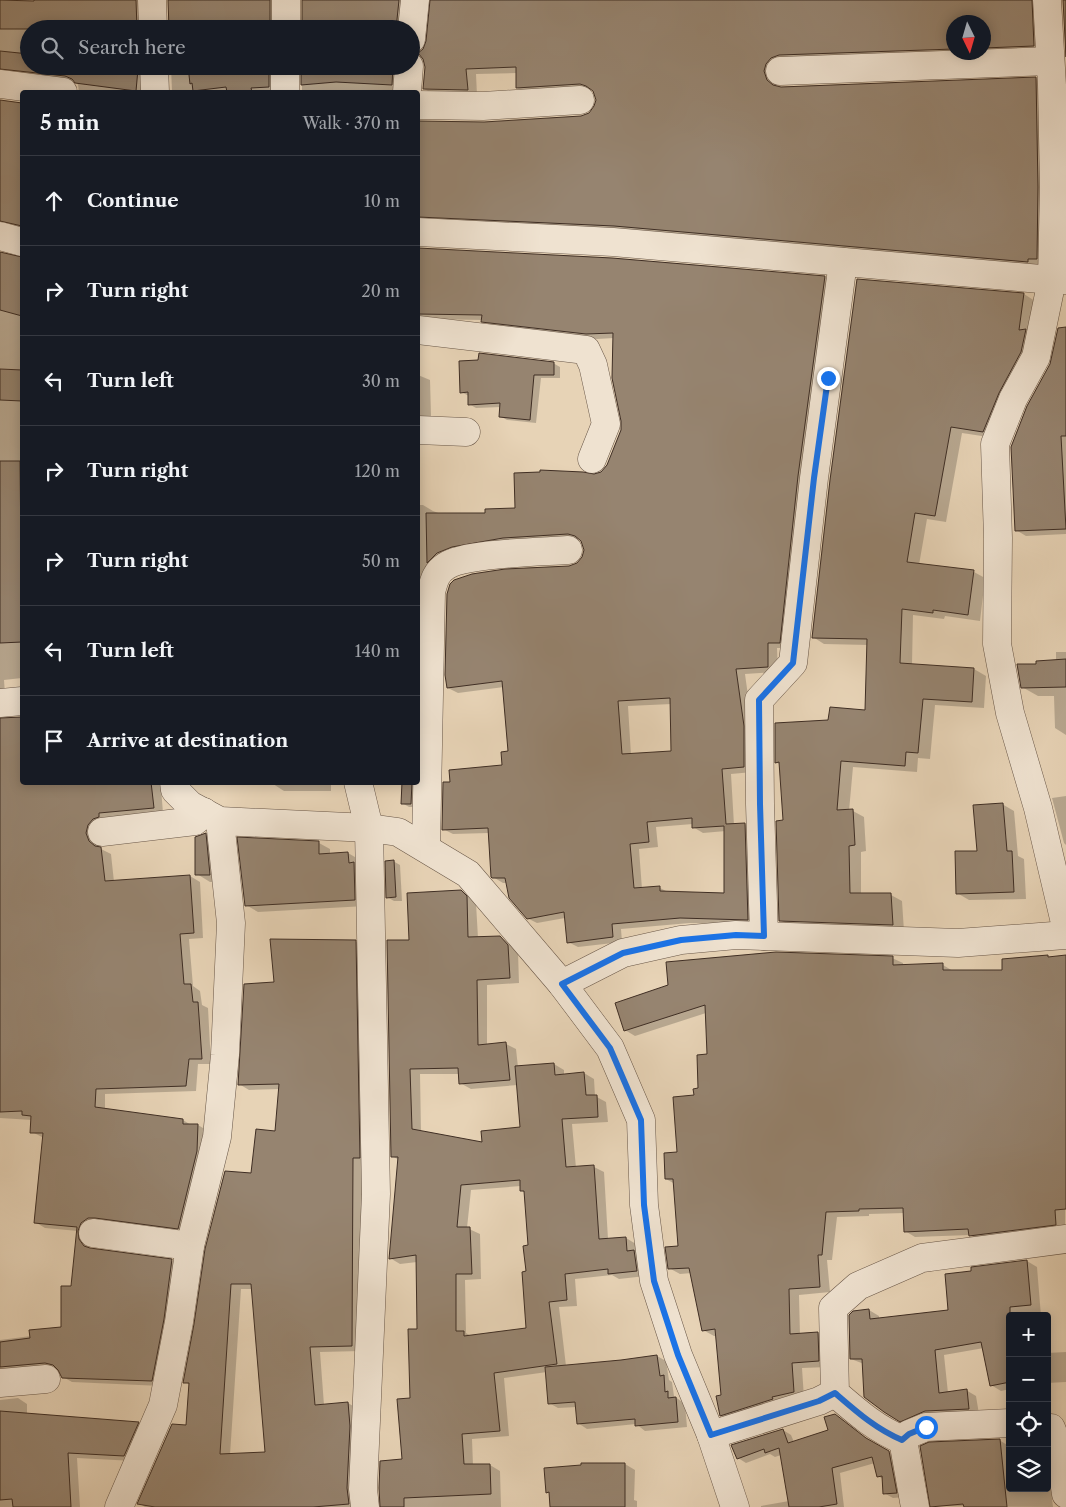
<!DOCTYPE html>
<html lang="en">
<head>
<meta charset="utf-8">
<style>
	:root { --surface:#171b24; --page:#242831; --text:#f1f3f6; --muted:#9ea1a6; --line:#363941 }
	body { margin:0; font-family:"Libre Caslon Text",serif; background:var(--page); color:var(--text) }
	.controls { position:absolute; right:15px; bottom:15px; display:grid; overflow:hidden; border-radius:5px; box-shadow:0 2px 12px #0003 }
	.controls button { width:45px; height:45px; display:grid; place-items:center; padding:0; border:0; border-bottom:1px solid var(--line); background:var(--surface); color:var(--text); font:25px sans-serif }
	.compass { position:absolute; left:946px; top:15px; width:45px; height:45px; border-radius:50%; background:var(--surface); box-shadow:0 2px 12px #0003; rotate:175deg }
	.stop { position:absolute; width:15px; height:15px; margin:-11px; border:4px solid #1a73e8; border-radius:50%; background:#fff }
	.stop.end { background:#1a73e8; border-color:#fff; box-shadow:0 1px 5px #0008 }
	.list { margin:0; padding:0; list-style:none }
	h2 { display:flex; justify-content:space-between; align-items:center; height:65px; margin:0; padding:0 20px; font-size:21px }
	h2 small { font-size:16px; font-weight:400; color:var(--muted) }
	.list li { display:grid; grid-template-columns:32px 1fr auto; gap:15px; align-items:center; box-sizing:border-box; height:90px; padding:0 20px; border-top:1px solid var(--line) }
	.list b { display:block; font-size:19px; white-space:nowrap }
	.list em { font-size:16px; font-style:normal; color:var(--muted) }
	.icon { flex:none; width:28px; height:28px; fill:none; stroke:currentColor; stroke-width:2; stroke-linecap:round; stroke-linejoin:round }
	.map { position:relative; flex:none; width:1066px; height:1507px; overflow:hidden }
	.search { position:absolute; background:var(--surface); box-shadow:0 2px 12px #0003; left:20px; top:20px; width:400px; height:55px; display:flex; align-items:center; gap:12px; box-sizing:border-box; padding:0 18px; border-radius:28px; color:var(--muted); font-size:19px }
	.panel { position:absolute; background:var(--surface); box-shadow:0 2px 12px #0003; left:20px; top:90px; width:400px; height:695px; border-radius:5px }
	.map>svg:first-child { display:block }
	.shadow { fill:#0003; fill-rule:evenodd }
	.building { fill:#968470; stroke:#3f2e24; fill-rule:evenodd }
	.lines { fill:none; stroke-linecap:round; stroke-linejoin:round }
	.minor-casing { stroke:#695748; stroke-width:29 }
	.minor { stroke:#efe2d0; stroke-width:28 }
	.route { stroke:#1a73e8; stroke-width:6 }
</style>
</head>
<body>
<div class="map">
<svg width="1066" height="1507" viewBox="0 0 1066 1507">
	<rect width="100%" height="100%" fill="#e7d3b6"/>
	<filter id="stains"><feTurbulence type="fractalNoise" baseFrequency=".004" numOctaves="4"/><feColorMatrix values="0 0 0 0 .2 0 0 0 0 .09 0 0 0 0 .02 0 0 0 .5 -.17"/></filter>
	<radialGradient id="worn" r=".72"><stop offset=".6" stop-color="#630" stop-opacity="0"/><stop offset="1" stop-color="#630" stop-opacity=".3"/></radialGradient>
	<g class="shadow">
		<path d="M0 0H147L146 29H29V66H149V92H79L78 85 76 81 13 73 0 78Z"/>
		<path d="M169 0H281L280 29H170Z"/>
		<path d="M303 0H410L406 29H303Z"/>
		<path d="M432 0H1042L1043 51 774 77 777 87 1036 78 1045 84 1048 191 1038 267 418 226V122L483 123 581 117 590 114 595 107 597 99 593 90 590 89 527 93 517 88 518 73 476 74 477 95 434 94 424 89 426 67 424 49 428 41ZM954 22H984V52H954Z"/>
		<path d="M171 66H280L279 92H172Z"/>
		<path d="M302 66H404L401 92H302Z"/>
		<path d="M0 101 22 104V228L7 226 0 229Z"/>
		<path d="M418 249 612 259 825 277 835 283 789 648H777L778 672 745 674 753 732V772L731 774 734 825 745 824 754 830 757 925 690 923 621 929 622 942 578 947 568 942 565 918 537 923 527 918 508 883H503L493 877 489 833 453 834 443 829 451 782 503 767 510 752 504 687 458 693 448 688 570 567 578 564 583 557 585 548 582 540 578 539 495 545 462 551 418 629V505H423L433 511 441 514H486L516 509 602 473 608 465 622 430 623 421 614 338 597 339 492 327 483 320 424 319 418 316ZM672 704 673 752 631 755 628 706ZM693 824V827L703 833 726 831 725 894 668 892 660 888 642 889 639 849 658 847 656 827Z"/>
		<path d="M0 253 22 258V678L4 680 5 694 0 696Z"/>
		<path d="M1024 294 1035 301 1031 334 995 438 962 433 946 522 927 519 919 565 974 572 985 578 980 621 945 616 944 619 913 615 912 665 974 669 986 676 984 708 935 705 930 759 918 758 917 772 853 767 849 811H853L864 817 866 851 861 852V894L891 895 902 901 904 931 792 927 780 920 785 822 781 765 776 762 830 721 866 711 868 645 824 644 813 637Z"/>
		<path d="M1066 329V534L1026 536 1016 530 1051 365Z"/>
		<path d="M553 363 560 367V378H541L536 423 507 420 500 416 501 407 476 408 469 404V396L461 392Z"/>
		<path d="M418 375 430 380 431 416 418 417Z"/>
		<path d="M1056 652H1066V735L1055 728 1054 696H1038L1022 687 1038 665 1056 661Z"/>
		<path d="M22 717V782H158L161 788 163 813 96 841 99 848 111 854 114 882 190 876 200 882 203 938 189 939 193 986 200 991 202 1005 208 1008 211 1064H198L196 1091 105 1094V1110L183 1120 191 1125H198L208 1131 188 1233 87 1236 88 1246 91 1250 172 1261 182 1266 161 1386 72 1382 63 1377 60 1369 56 1368 8 1372 0 1376V1340L31 1336 62 1328 72 1287 78 1231 45 1228 35 1222 44 1138 32 1132V1120L0 1118V720Z"/>
		<path d="M270 782H331V791H284Z"/>
		<path d="M403 782H413L418 785 417 807H409L402 803Z"/>
		<path d="M1066 796V845L1064 843 1052 798Z"/>
		<path d="M1002 804 1014 811 1018 856 1024 859 1026 899 969 900 957 893Z"/>
		<path d="M205 835 219 843 223 882H210L197 874Z"/>
		<path d="M319 843 330 849V854L348 853 360 860 366 906 258 912 246 905Z"/>
		<path d="M393 861 400 865 402 901H394L387 897Z"/>
		<path d="M461 891 471 897 476 903 478 938 500 937 510 943 518 952 519 983 487 985V1046L506 1044 516 1049 518 1067 554 1064 564 1070V1076L584 1073 594 1079 595 1096 606 1102 608 1122 572 1124 576 1168 594 1167 604 1172 608 1239 626 1238 636 1244 646 1276 619 1279 612 1275 575 1279 577 1306 559 1307 566 1366 657 1356 666 1361 669 1380 672 1382 674 1396 685 1404 687 1427 645 1431 636 1424 587 1429 578 1423 577 1407 558 1408 549 1403 547 1372 504 1378 509 1436 472 1439 473 1465H490L500 1471 501 1507H381L404 1461 412 1399 418 1330 417 1262 400 1264 390 1258 399 1160 392 1156 410 942ZM420 1074H460V1083L471 1089 518 1085 521 1128 484 1143 421 1132ZM521 1186V1190L525 1193 530 1246 527 1272V1329L471 1336 466 1333 465 1280 481 1279 480 1234 467 1228 471 1190Z"/>
		<path d="M355 941 365 947 362 1351 320 1352 324 1405 348 1403 358 1409V1507H272L252 1289H241L230 1455 244 1507H145L139 1503 187 1427 190 1385 185 1382 252 1175 276 1132 280 1089 249 1090 239 1084 276 983Z"/>
		<path d="M1066 956 1065 1230 980 1241 970 1235 915 1237 905 1231V1213L869 1214V1216L837 1217 832 1260H827L830 1292 799 1295 800 1335 818 1333 828 1339 829 1367 802 1368 804 1398 731 1421 721 1415 722 1396 717 1336H714L703 1330 692 1273 680 1274 669 1268 679 1248 675 1184 666 1179 678 1154 695 1097 700 1089 708 1056 706 1013 635 1036 625 1030 616 1004 892 958 903 963V966L943 965 953 971H1004Z"/>
		<path d="M1027 1261 1037 1267 1041 1316H1010V1389L1001 1391 991 1385 984 1348 944 1355 948 1393 966 1390 976 1396 979 1414 911 1426 885 1411 864 1364 851 1359 869 1310 879 1316V1319L949 1311 972 1272Z"/>
		<path d="M1066 1352V1382L1047 1383V1353Z"/>
		<path d="M18 1398 27 1404V1414L138 1423 148 1428 134 1461 77 1458 80 1507H0V1400Z"/>
		<path d="M835 1415 874 1444 897 1457 904 1497 893 1498 884 1493 883 1479 878 1476 875 1463 840 1473 844 1507H761V1506L789 1501 781 1455 775 1457 770 1454 746 1463 738 1458 783 1430 791 1435 794 1442 829 1431Z"/>
		<path d="M999 1440 1009 1446 1010 1488H1047V1455L1053 1507 931 1506Z"/>
		<path d="M625 1464 635 1470 634 1500 637 1501V1507H552L550 1494 547 1492Z"/>
	</g>
	<g class="building">
		<path d="M0 0 34 1V0H136L137 29H0Z"/>
		<path d="M168 0H270V29H169Z"/>
		<path d="M302 0H399L396 29H302Z"/>
		<path d="M430 0H1032L1034 46 984 48V22H954V49L779 55 771 58 766 64 764 71 767 80 773 85 781 87 1036 77 1038 187 1037 259H1028V262L614 226 418 217V121L484 122 581 116 589 113 594 106 596 100 593 91 586 86 580 84 516 88V67L466 69 468 90 423 89 425 67 423 59 418 53 423 49 426 41Z"/>
		<path d="M1063 0H1066V57Z"/>
		<path d="M0 51 29 54V66H118L138 69 136 91 75 83 72 79 65 76 0 69Z"/>
		<path d="M188 66H269V87L251 88 252 92H227L226 87 193 91 192 83 190 84Z"/>
		<path d="M301 66H393L392 85 336 82 301 85Z"/>
		<path d="M0 100 22 103V226L0 221Z"/>
		<path d="M418 248 612 258 825 276 798 476 780 643H768V667L736 669 744 726V767L722 769 726 824 745 823 748 920 680 918 612 924 613 937 567 943 564 912 527 919 509 898 505 878H492L491 877 488 828 442 830 443 782H450L449 770 502 765 501 752 508 751 502 681 447 688 445 675 447 594 450 584 454 580 472 574 505 569 569 566 577 563 582 557 584 550 581 541 575 536 568 534 503 538 452 547 437 553 427 563 426 513H485V509L515 508 514 473 540 472V470L583 472 594 474 601 472 607 465 621 430V421L612 378 613 333 586 334 481 322 482 315 418 314ZM670 698 671 751 622 754 618 701ZM692 818V828L724 826V893L660 891V886L634 888 630 844 649 842 647 822Z"/>
		<path d="M0 252 22 257V316L0 310Z"/>
		<path d="M857 279 1024 293 1019 330 1026 329 1021 352 999 393 983 432 951 427 935 516 915 513 907 562 974 570 968 615 933 610V613L902 609 900 663 974 668 972 702 923 699 918 753 906 752 905 766 841 761 837 810 853 809 855 845 849 846 850 893H891L893 925 779 921 776 821 783 820 779 762 775 763V723L828 720 830 707 865 710 867 639 812 638 830 480Z"/>
		<path d="M1066 327V436H1061L1066 529 1015 531 1011 447 1027 406 1050 364 1058 328Z"/>
		<path d="M479 353 554 362V375H534L530 420 499 417 500 403 468 405V392L460 393 459 361 478 360Z"/>
		<path d="M0 369 22 370V401L0 400Z"/>
		<path d="M0 461H20L22 642 0 643Z"/>
		<path d="M1066 659V687L1021 688 1017 664H1036V661Z"/>
		<path d="M22 717V782H151L154 808 99 813V817L93 819 88 825 86 833 89 841 95 846 101 847 105 881 190 875 194 933 180 934 184 984H191L193 1002H198L202 1059H189L186 1086 96 1089 95 1107 183 1119V1124H198L197 1151 178 1229 95 1218H88L81 1223 78 1231 79 1239 84 1246 90 1248 172 1259 164 1319 152 1381 62 1378 58 1370 53 1365 45 1363 0 1367V1342L30 1338 29 1330 61 1327V1286H71L77 1227 34 1223 43 1133H30L31 1116 22 1115V1111L0 1112V718Z"/>
		<path d="M402 782H412L411 804H401Z"/>
		<path d="M1003 803 1007 851H1012L1014 892 956 894 955 851H977L973 805Z"/>
		<path d="M206 833 210 875H195V837Z"/>
		<path d="M237 837 319 841V854L348 852 349 863 354 862 355 900 245 906Z"/>
		<path d="M394 860 396 897 386 898 385 861Z"/>
		<path d="M461 890 467 896 468 937 500 936 508 945 510 978 477 980 478 1045 506 1042 510 1080 459 1084 458 1068 410 1069 412 1129 482 1142 481 1131 520 1127 515 1066 554 1063 555 1075 584 1072 586 1095H597L598 1117 562 1119 566 1167 594 1165 599 1239 626 1237 627 1251 634 1250 637 1271 608 1274V1269L565 1274 567 1300 549 1302 557 1364 494 1373 500 1431 462 1434 464 1464H490L491 1494 404 1498V1507H380L379 1488 380 1461 402 1459 397 1399 410 1398 408 1329H417L416 1255 389 1259 398 1157H391L387 940H409L407 893ZM520 1180V1191H524L528 1245 523 1246 526 1271 522 1272 526 1328 464 1336V1331H456V1274H472L470 1227H457L461 1185Z"/>
		<path d="M270 939 356 940 360 1158H353L352 1346 310 1347 315 1405 348 1402 350 1426 347 1488 349 1504 313 1507H155L137 1504 172 1424 186 1425 189 1383H183L194 1324 205 1249 225 1171 251 1173 256 1129 275 1131 279 1084 238 1085 244 984 274 982ZM231 1284H251L265 1452 220 1454Z"/>
		<path d="M776 952 893 956V965L943 963V970H1002V959L1048 955V957L1066 955V1209L1055 1210 1056 1225 969 1236 968 1229 904 1232 903 1208 859 1209V1211L826 1212 822 1255H818L820 1287 789 1289 790 1334 818 1332 819 1361 792 1363 794 1392 772 1397 773 1399 720 1416 716 1396 721 1395 715 1329 702 1331 689 1268 668 1269 665 1247 678 1246 673 1179H665L664 1153 677 1152 673 1097 694 1095 693 1089 698 1088 697 1055 707 1054 705 1005 624 1031 615 1003 668 985 666 962Z"/>
		<path d="M1027 1260 1031 1305 1010 1307V1382L990 1386 981 1342 935 1350 939 1393 967 1389 969 1409 925 1411 900 1422 884 1412 864 1397 862 1359H850L849 1315 853 1311 869 1309 870 1319 948 1310 945 1274 971 1271V1267Z"/>
		<path d="M657 1355 660 1376 664 1375 665 1392 668 1391V1398L676 1397 678 1422 635 1426V1419L577 1424 575 1402 548 1404 545 1367 621 1360Z"/>
		<path d="M0 1411 139 1422 124 1456 68 1453 71 1507H13L12 1499 0 1500Z"/>
		<path d="M835 1414 866 1438 889 1451 897 1493 883 1494 882 1476 877 1477 872 1457 832 1468 837 1504 819 1507H789L779 1448 765 1453 764 1449 737 1459 731 1445 783 1429 788 1443 828 1430 824 1417Z"/>
		<path d="M1000 1439 1007 1507H964L963 1504 930 1507 920 1446 929 1442Z"/>
		<path d="M581 1463H625V1507H550L549 1492 546 1493 544 1468 581 1465Z"/>
	</g>
	<g class="lines">
		<g class="minor-casing">
			<g id="minor">
				<path d="M152 0 153 29"/>
				<path d="M1047 0 1052 85 1054 187 1052 280 1036 357 1013 399 995 444 998 538 997 644 1010 713 1038 808 1066 927"/>
				<path d="M286 29V0"/>
				<path d="M411 39 415 0"/>
				<path d="M154 66 155 92"/>
				<path d="M780 71 1050 61"/>
				<path d="M0 84 63 92"/>
				<path d="M285 92V66"/>
				<path d="M407 92 409 66"/>
				<path d="M418 105 483 106 580 100"/>
				<path d="M418 232 613 242 1052 280H1066"/>
				<path d="M0 236 22 242"/>
				<path d="M418 330 586 350 593 365 606 424 592 459"/>
				<path d="M418 430 466 432"/>
				<path d="M0 703 22 701"/>
				<path d="M174 782 175 790 190 805 220 821 369 828 398 832 468 874 562 984 610 1048 641 1120 644 1205 654 1281 678 1355 711 1435 735 1507"/>
				<path d="M358 782 369 828 376 1194 363 1489 365 1507"/>
				<path d="M102 832 195 821 204 812"/>
				<path d="M426 848 431 592C434 581 436 572 446 566 465 553 541 552 568 550"/>
				<path d="M764 936 760 804 759 700 793 663 814 478 843 262"/>
				<path d="M562 984 623 953 681 940 736 935 958 943 1066 935"/>
				<path d="M93 1233 190 1246"/>
				<path d="M0 1383 46 1379"/>
				<path d="M1047 1428H1051L1059 1448 1066 1494"/>
				<path d="M711 1435 819 1401 835 1393"/>
				<path d="M903 1440C876 1429 857 1412 835 1393L833 1308 858 1286 922 1258 1066 1239"/>
				<path d="M903 1440 909 1434 926 1427 1010 1423"/>
				<path d="M903 1440 915 1507"/>
				<path d="M119 1507 163 1405 179 1322 190 1246 217 1137 225 1055 231 923 220 821"/>
			</g>
		</g>
		<use href="#minor" class="minor"/>
	</g>
	<g class="lines">
		<path class="route" d="M828 378 814 478 793 663 759 700 760 804 764 936 736 935 681 940 623 953 562 984 610 1048 641 1120 644 1205 654 1281 678 1355 711 1435 819 1401 835 1393C857 1412 876 1429 902 1440L909 1434 926 1427"/>
	</g>
	<rect width="100%" height="100%" filter="url(#stains)"/>
	<rect width="100%" height="100%" fill="url(#worn)"/>
</svg>
<div class="controls">
<button>+</button>
<button>−</button>
<button><svg class="icon" aria-label="locate" viewBox="0 0 24 24"><circle cx="12" cy="12" r="6"/><path d="M12 2v4M12 18v4M2 12h4M18 12h4"/></svg></button>
<button><svg class="icon" aria-label="layers" viewBox="0 0 24 24"><path d="M12 4l9 5-9 5-9-5zM3 14l9 5 9-5"/></svg></button>
</div>
<svg class="compass" viewBox="-18 -18 36 36"><path d="M0-13l5 13h-10z" fill="#e53935"/><path d="M0 13l5-13h-10z" fill="#9ea1a6"/></svg>
<div class="stop" style="left:926px;top:1427px"></div>
<div class="stop end" style="left:828px;top:378px"></div>
<div class="search"><svg class="icon" aria-label="search" viewBox="0 0 24 24"><circle cx="10" cy="10" r="6"/><path d="M15 15l6 6"/></svg>Search here</div>
<section class="panel">
<h2>5 min<small>Walk · 370 m</small></h2>
<ul class="list">
<li><svg class="icon" aria-label="ahead" viewBox="0 0 24 24"><path d="M12 20V5M6 11l6-6 6 6"/></svg><div><b>Continue</b></div><em>10 m</em></li>
<li><svg class="icon" aria-label="right" viewBox="0 0 24 24"><path d="M7 20v-9h11M14 6l5 5-5 5"/></svg><div><b>Turn right</b></div><em>20 m</em></li>
<li><svg class="icon" aria-label="left" viewBox="0 0 24 24"><path d="M17 20v-9H6M10 6l-5 5 5 5"/></svg><div><b>Turn left</b></div><em>30 m</em></li>
<li><svg class="icon" aria-label="right" viewBox="0 0 24 24"><path d="M7 20v-9h11M14 6l5 5-5 5"/></svg><div><b>Turn right</b></div><em>120 m</em></li>
<li><svg class="icon" aria-label="right" viewBox="0 0 24 24"><path d="M7 20v-9h11M14 6l5 5-5 5"/></svg><div><b>Turn right</b></div><em>50 m</em></li>
<li><svg class="icon" aria-label="left" viewBox="0 0 24 24"><path d="M17 20v-9H6M10 6l-5 5 5 5"/></svg><div><b>Turn left</b></div><em>140 m</em></li>
<li><svg class="icon" aria-label="arrive" viewBox="0 0 24 24"><path d="M6 21V4h12l-3 4 3 4H6"/></svg><div><b>Arrive at destination</b></div></li>
</ul>
</section>
</div>
</body>
</html>
